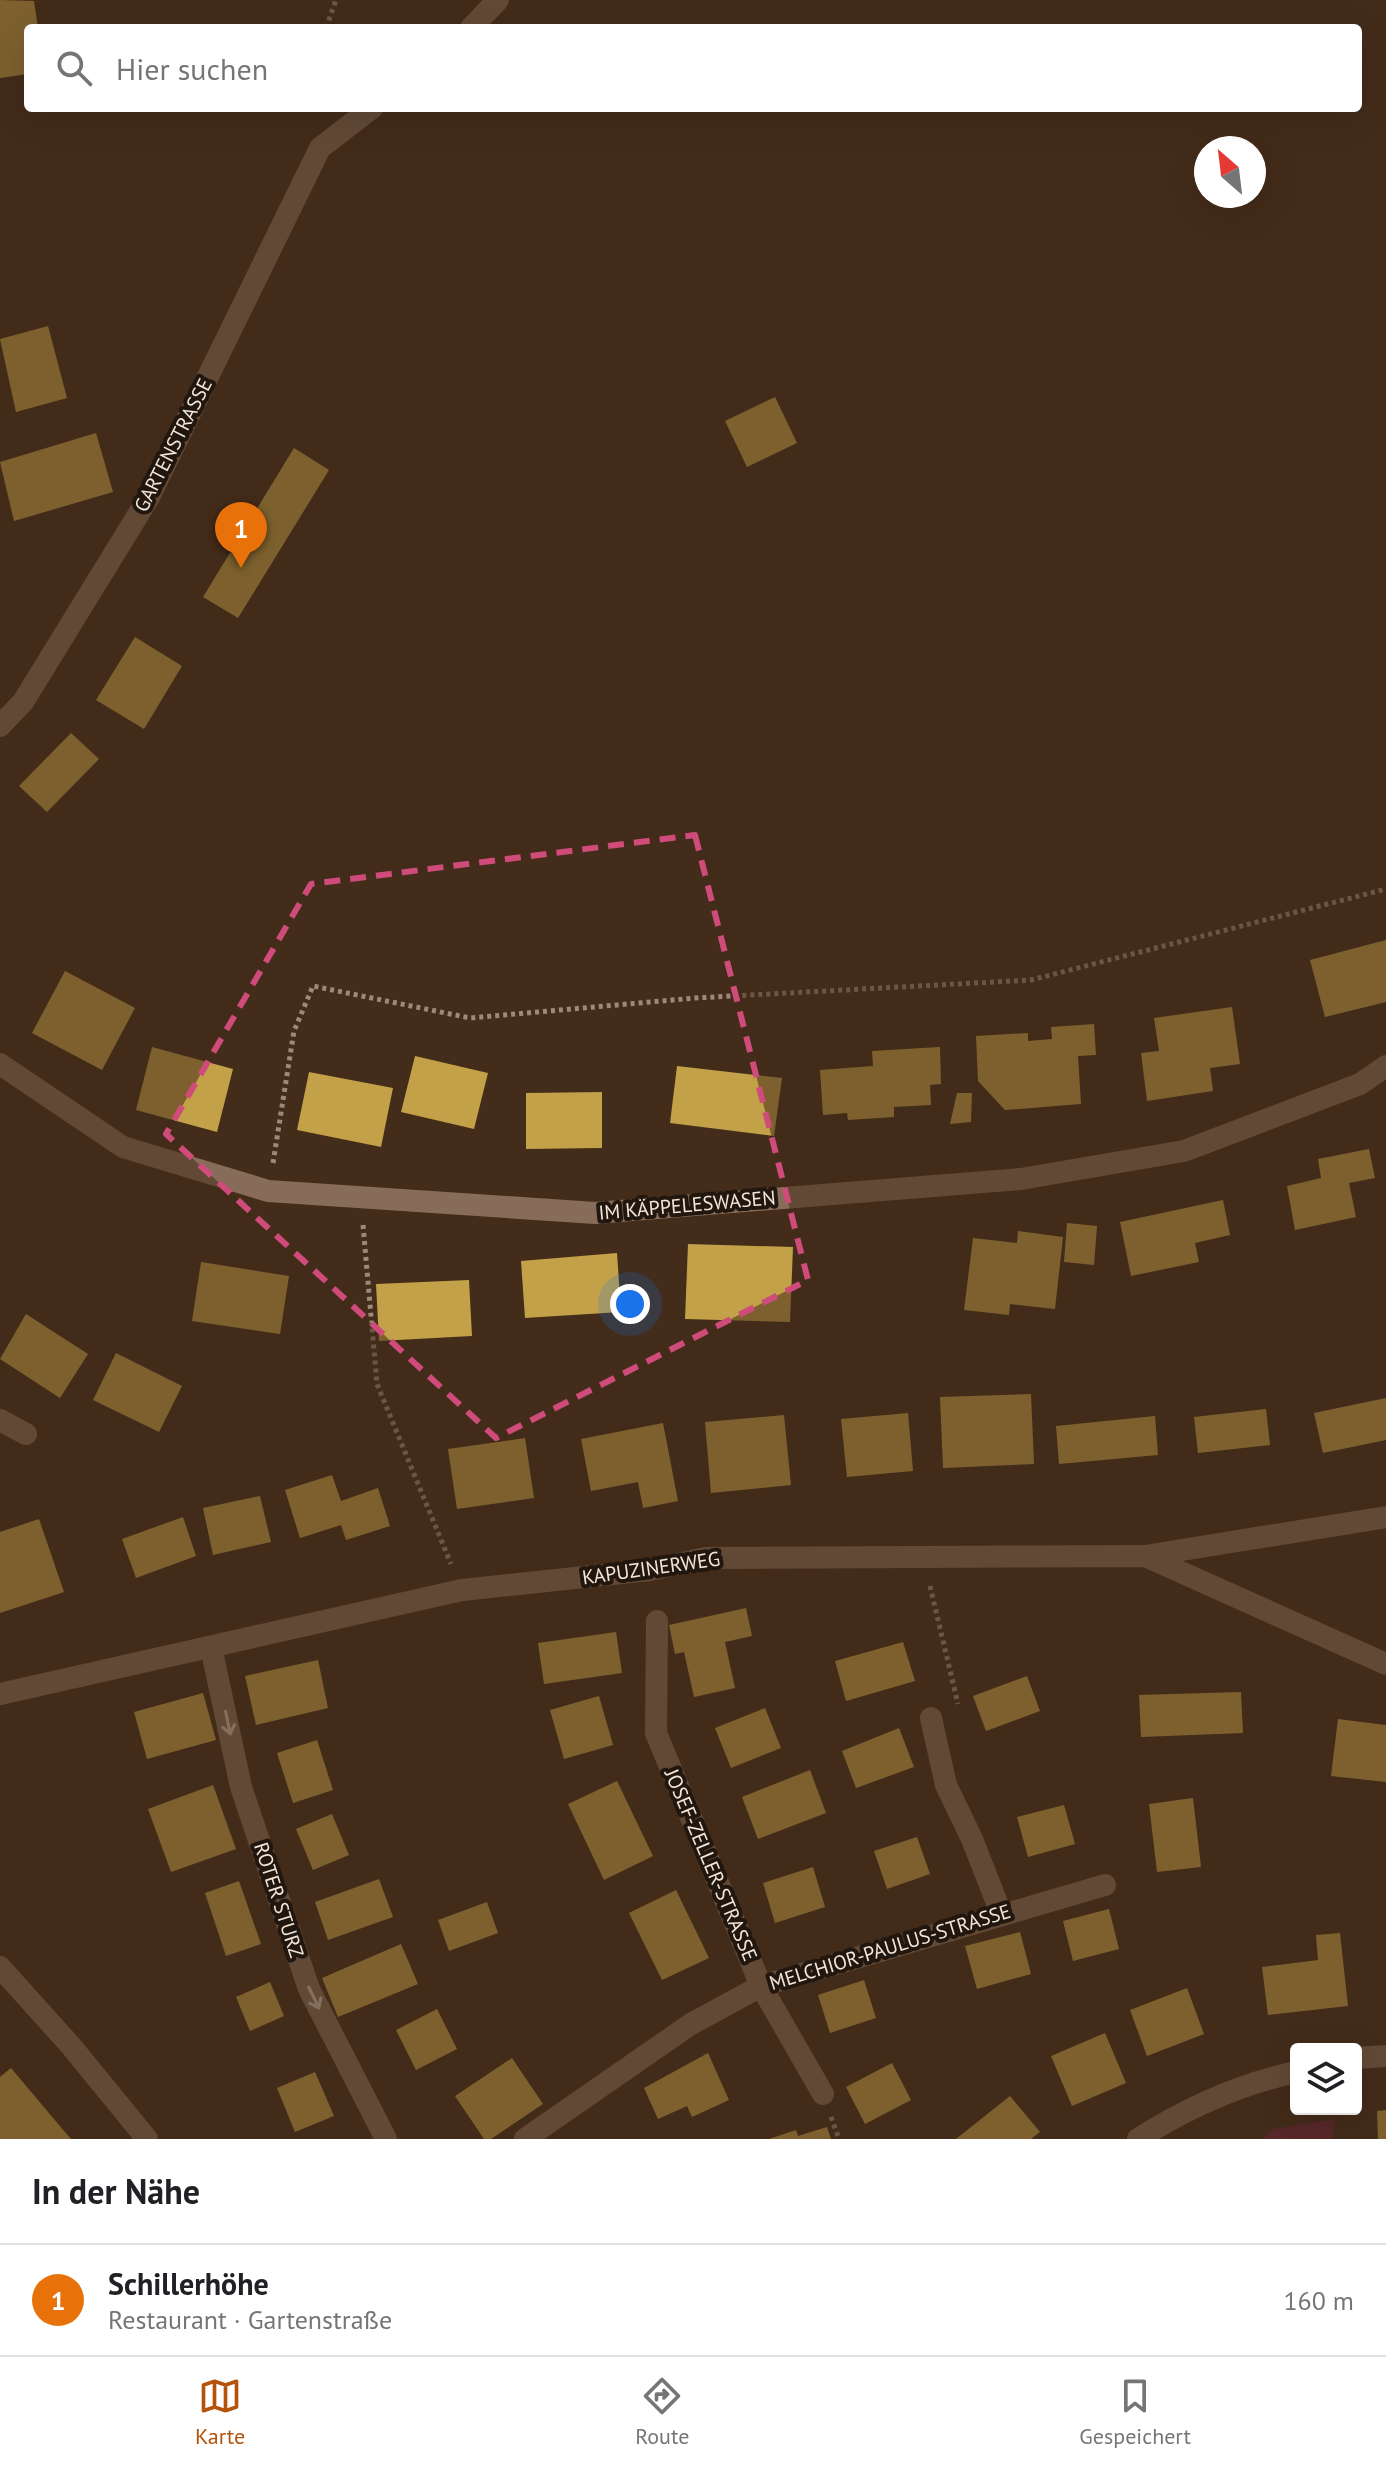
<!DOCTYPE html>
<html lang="de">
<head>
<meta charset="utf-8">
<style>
	:root { --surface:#fff; --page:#f2f2f2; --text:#202124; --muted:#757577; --line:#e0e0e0; --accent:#b45309 }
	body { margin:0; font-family:"PT Sans",sans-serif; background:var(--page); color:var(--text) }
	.controls { position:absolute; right:24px; bottom:24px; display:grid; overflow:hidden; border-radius:8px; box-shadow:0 8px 32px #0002 }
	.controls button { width:72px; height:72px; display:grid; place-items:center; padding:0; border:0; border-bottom:2px solid var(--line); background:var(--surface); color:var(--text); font:40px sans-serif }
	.compass { position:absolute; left:1194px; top:136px; width:72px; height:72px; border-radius:50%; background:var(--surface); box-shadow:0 8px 32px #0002; rotate:332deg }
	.you { position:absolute; left:630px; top:1304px; width:28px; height:28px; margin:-20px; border:6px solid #fff; border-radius:50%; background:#1a73e8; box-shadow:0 0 0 12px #1a73e833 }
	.badge { display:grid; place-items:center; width:52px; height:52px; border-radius:50%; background:var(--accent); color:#fff; font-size:26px; font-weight:700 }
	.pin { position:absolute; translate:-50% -66px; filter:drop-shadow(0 2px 4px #0008) }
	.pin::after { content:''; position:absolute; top:42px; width:28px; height:24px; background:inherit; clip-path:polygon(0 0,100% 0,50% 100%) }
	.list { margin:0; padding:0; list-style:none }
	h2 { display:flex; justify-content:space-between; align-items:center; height:104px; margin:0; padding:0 32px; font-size:34px }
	h2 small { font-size:26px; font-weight:400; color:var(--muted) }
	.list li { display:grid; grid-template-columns:52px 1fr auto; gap:24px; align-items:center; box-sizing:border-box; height:112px; padding:0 32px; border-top:2px solid var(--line) }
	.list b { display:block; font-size:30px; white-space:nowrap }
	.list p { margin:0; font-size:26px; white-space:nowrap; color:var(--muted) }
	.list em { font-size:26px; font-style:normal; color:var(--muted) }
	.icon { flex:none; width:44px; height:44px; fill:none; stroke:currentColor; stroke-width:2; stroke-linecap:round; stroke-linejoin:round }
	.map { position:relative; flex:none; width:1386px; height:2139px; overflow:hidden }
	.search { position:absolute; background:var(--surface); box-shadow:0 8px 32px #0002; left:24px; right:24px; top:24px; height:88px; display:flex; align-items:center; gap:20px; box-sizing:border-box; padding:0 28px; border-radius:8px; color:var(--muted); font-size:30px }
	.sheet { height:216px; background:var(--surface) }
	nav { display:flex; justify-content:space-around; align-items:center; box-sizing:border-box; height:112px; border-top:2px solid var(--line); background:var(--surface); font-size:22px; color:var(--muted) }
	nav a { display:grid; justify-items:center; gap:4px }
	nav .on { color:var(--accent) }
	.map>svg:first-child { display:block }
	.green { fill:#6f223c }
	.building { fill:#c3a148 }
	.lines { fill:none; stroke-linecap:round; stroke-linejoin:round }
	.path { stroke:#9c897a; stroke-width:5; stroke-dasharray:4 4; stroke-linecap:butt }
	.minor { stroke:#876d59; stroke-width:22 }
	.tertiary { stroke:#876d59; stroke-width:22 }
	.oneway { stroke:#d3c1b3 }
	.marked { fill:none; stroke:#ce4b7a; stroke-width:6; stroke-dasharray:16 10; stroke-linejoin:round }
	.labels { text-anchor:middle; stroke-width:8; stroke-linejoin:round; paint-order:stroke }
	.street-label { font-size:20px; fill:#f4e5d9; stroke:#21170f }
</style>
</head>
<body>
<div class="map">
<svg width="1386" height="2139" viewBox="0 0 1386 2139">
	<rect width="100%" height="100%" fill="#432c1a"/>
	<path class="green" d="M1335 2119 1333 2139H1262L1273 2129Z"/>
	<g class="building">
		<path d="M0 0 34 1 38 28H28V74L0 78Z"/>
		<path d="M48 326 67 398 16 412 0 339Z"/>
		<path d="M775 397 797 443 747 467 725 421Z"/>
		<path d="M96 433 113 492 14 521 0 462Z"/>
		<path d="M294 448 329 470 238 618 203 597Z"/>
		<path d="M135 637 182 666 144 729 96 700Z"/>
		<path d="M71 733 99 759 47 812 19 786Z"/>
		<path d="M1386 940V1002L1325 1017 1310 960Z"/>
		<path d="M65 971 135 1008 102 1070 32 1033Z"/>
		<path d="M1232 1007 1240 1064 1210 1068 1213 1091 1147 1101 1141 1053 1159 1051 1154 1018Z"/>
		<path d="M1094 1024 1096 1055 1078 1056 1081 1104 1005 1110 978 1081 976 1036 1028 1033V1041L1052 1039 1051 1027Z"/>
		<path d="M152 1047 233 1069 217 1132 136 1110Z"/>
		<path d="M940 1047 941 1084 930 1085 931 1105 894 1107V1117L848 1120 847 1113 823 1115 820 1070 873 1066 872 1051Z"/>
		<path d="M415 1056 488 1073 474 1129 401 1112Z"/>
		<path d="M677 1066 782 1078 774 1136 670 1123Z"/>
		<path d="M309 1072 393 1088 381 1147 297 1130Z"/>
		<path d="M602 1092V1148L526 1149V1093Z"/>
		<path d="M957 1093H972L971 1122 950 1124Z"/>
		<path d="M1369 1149 1375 1178 1349 1183 1356 1217 1295 1230 1287 1186 1321 1178 1318 1159Z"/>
		<path d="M1223 1200 1230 1235 1195 1243 1199 1262 1131 1276 1120 1222Z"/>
		<path d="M1067 1223 1097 1226 1094 1265 1064 1262Z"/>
		<path d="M1018 1231 1063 1237 1055 1309 1010 1304 1009 1315 964 1310 973 1238 1017 1243Z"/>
		<path d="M688 1244 793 1247 790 1322 685 1319Z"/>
		<path d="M617 1253 621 1312 525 1318 521 1261Z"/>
		<path d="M201 1262 289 1276 280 1334 192 1321Z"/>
		<path d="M469 1280 472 1336 379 1341 376 1284Z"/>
		<path d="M26 1314 88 1354 60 1398 0 1359Z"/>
		<path d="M116 1353 182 1386 159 1432 93 1400Z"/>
		<path d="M1031 1394 1034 1464 943 1468 940 1397Z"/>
		<path d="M1386 1398V1440L1323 1453 1314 1413Z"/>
		<path d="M1266 1409 1270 1445 1198 1453 1194 1417Z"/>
		<path d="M908 1413 913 1471 847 1477 841 1419Z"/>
		<path d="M784 1415 791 1485 711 1493 705 1422Z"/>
		<path d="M1155 1416 1158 1455 1059 1464 1056 1426Z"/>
		<path d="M663 1423 678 1501 643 1508 638 1482 591 1491 581 1439Z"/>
		<path d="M525 1438 534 1498 457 1509 448 1449Z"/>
		<path d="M332 1475 341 1501 378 1488 390 1526 346 1540 341 1525 300 1538 285 1490Z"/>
		<path d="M260 1496 271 1542 213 1555 203 1508Z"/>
		<path d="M183 1517 196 1556 136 1578 122 1539Z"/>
		<path d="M39 1519 64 1592 0 1613V1532Z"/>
		<path d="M746 1608 752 1636 725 1642 735 1688 694 1697 684 1652 675 1654 669 1625Z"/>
		<path d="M616 1632 622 1673 544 1684 538 1643Z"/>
		<path d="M903 1642 915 1681 846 1701 835 1661Z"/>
		<path d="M318 1660 328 1708 256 1725 245 1676Z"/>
		<path d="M1027 1676 1040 1711 986 1731 973 1696Z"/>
		<path d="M1241 1692 1243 1733 1141 1737 1139 1695Z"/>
		<path d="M203 1693 216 1740 147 1759 134 1712Z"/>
		<path d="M599 1696 613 1745 564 1759 550 1710Z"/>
		<path d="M765 1708 781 1748 731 1768 715 1728Z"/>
		<path d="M1338 1719 1386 1725V1782L1331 1776Z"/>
		<path d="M899 1728 914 1767 856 1788 842 1751Z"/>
		<path d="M317 1740 333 1790 293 1803 277 1753Z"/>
		<path d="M810 1770 826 1813 758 1839 742 1797Z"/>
		<path d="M617 1781 653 1856 604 1880 568 1804Z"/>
		<path d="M213 1785 236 1849 171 1872 148 1809Z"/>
		<path d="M1193 1798 1201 1867 1157 1872 1149 1804Z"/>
		<path d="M1064 1805 1075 1844 1028 1857 1017 1817Z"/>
		<path d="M332 1814 349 1855 313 1870 296 1829Z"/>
		<path d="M917 1837 930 1874 887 1889 874 1851Z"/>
		<path d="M813 1867 825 1907 775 1923 763 1883Z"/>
		<path d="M379 1879 393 1917 328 1940 315 1902Z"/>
		<path d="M239 1881 261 1944 226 1956 205 1893Z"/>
		<path d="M676 1890 709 1958 662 1980 629 1913Z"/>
		<path d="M487 1902 498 1933 449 1951 438 1920Z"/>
		<path d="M1109 1909 1119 1949 1073 1961 1063 1921Z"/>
		<path d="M1020 1932 1031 1974 977 1989 965 1946Z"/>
		<path d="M1340 1933 1348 2006 1268 2015 1262 1967 1318 1960 1316 1935Z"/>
		<path d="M401 1944 418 1984 338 2017 322 1978Z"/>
		<path d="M864 1980 876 2018 830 2033 818 1995Z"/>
		<path d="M270 1982 284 2016 250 2031 236 1997Z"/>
		<path d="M1187 1988 1204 2034 1147 2056 1130 2010Z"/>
		<path d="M437 2009 457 2049 416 2070 396 2030Z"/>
		<path d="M1105 2033 1126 2083 1072 2106 1051 2056Z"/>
		<path d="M708 2053 729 2100 692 2117 687 2106 658 2119 644 2088Z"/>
		<path d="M512 2058 543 2104 491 2139H484L455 2096Z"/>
		<path d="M892 2063 911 2100 865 2124 846 2087Z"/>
		<path d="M11 2068 59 2125 71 2139H0V2077Z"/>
		<path d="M315 2072 334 2116 295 2132 277 2088Z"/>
		<path d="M1010 2096 1040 2132 1031 2139H956Z"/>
		<path d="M1386 2110V2139H1378L1377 2111Z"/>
		<path d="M827 2127 831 2139H769L796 2130 798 2136Z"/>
	</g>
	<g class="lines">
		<g class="path">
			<path d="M326 28 336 0"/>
			<path d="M273 1163 294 1031 313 986 470 1018 695 998 1031 980 1386 889"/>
			<path d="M363 1225 377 1384 451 1564"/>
			<path d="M930 1586 958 1704"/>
			<path d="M831 2117 839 2139"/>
		</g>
		<g class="minor">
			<path d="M471 28 498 0"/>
			<path d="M0 726 23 702 149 497 320 148 372 108"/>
			<path d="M0 1064 123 1147 268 1191 595 1213 1021 1179 1184 1151 1360 1084 1386 1066"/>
			<path d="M0 1420 26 1434"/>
			<path d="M1145 1556 1386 1517"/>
			<path d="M657 1621 656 1733 761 1986 823 2094"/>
			<path d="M211 1647 241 1787 309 1989 386 2139"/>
			<path d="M0 1694 462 1590 650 1570 706 1558 1145 1556 1386 1664"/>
			<path d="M931 1718 946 1785 972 1839 1001 1913"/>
			<path d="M1356 2058 1386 2056"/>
			<path d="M525 2139 691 2024 761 1986 1105 1885"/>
			<path d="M1138 2139C1187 2108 1240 2084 1296 2072"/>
		</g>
		<path class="tertiary" d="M0 1967 71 2046 147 2139"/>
	</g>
	<defs><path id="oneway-shaft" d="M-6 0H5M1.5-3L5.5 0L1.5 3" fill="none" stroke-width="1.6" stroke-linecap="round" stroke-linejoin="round" transform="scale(2)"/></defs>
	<g class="oneway">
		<use href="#oneway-shaft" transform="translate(228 1723) rotate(78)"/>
		<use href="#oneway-shaft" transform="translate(314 1998) rotate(64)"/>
	</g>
	<path d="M0 0H1386V2139H0ZM695 835 808 1280 496 1438 166 1134 311 884Z" fill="#432c1a" fill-opacity=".55" fill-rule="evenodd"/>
	<path class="marked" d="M695 835 808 1280 496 1438 166 1134 311 884Z"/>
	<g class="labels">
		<g class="street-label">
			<text transform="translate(173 445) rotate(-63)" y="7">GARTENSTRASSE</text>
			<text transform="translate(687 1205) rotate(-5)" y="7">IM KÄPPELESWASEN</text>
			<text transform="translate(651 1568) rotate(-8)" y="7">KAPUZINERWEG</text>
			<text transform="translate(711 1865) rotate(67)" y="7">JOSEF-ZELLER-STRASSE</text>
			<text transform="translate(279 1900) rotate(72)" y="7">ROTER STURZ</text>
			<text transform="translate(890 1947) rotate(-17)" y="7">MELCHIOR-PAULUS-STRASSE</text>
		</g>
	</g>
</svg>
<div class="controls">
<button><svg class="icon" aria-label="layers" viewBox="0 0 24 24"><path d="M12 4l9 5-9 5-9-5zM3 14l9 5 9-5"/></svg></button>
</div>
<svg class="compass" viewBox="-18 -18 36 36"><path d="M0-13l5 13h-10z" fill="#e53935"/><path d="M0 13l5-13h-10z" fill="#757577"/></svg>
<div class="you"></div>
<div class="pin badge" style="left:241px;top:568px;background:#e8710a">1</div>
<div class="search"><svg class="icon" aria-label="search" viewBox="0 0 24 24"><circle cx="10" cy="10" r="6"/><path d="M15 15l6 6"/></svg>Hier suchen</div>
</div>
<section class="sheet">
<h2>In der Nähe<small></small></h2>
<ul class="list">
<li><span class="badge" style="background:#e8710a">1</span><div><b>Schillerhöhe</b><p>Restaurant · Gartenstraße</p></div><em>160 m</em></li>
</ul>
</section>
<nav>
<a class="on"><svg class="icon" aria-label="map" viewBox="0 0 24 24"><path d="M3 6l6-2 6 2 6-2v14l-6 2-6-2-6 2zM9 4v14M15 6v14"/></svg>Karte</a>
<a><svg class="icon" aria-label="directions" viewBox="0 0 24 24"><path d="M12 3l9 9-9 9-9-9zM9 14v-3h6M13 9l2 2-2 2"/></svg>Route</a>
<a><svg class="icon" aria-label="saved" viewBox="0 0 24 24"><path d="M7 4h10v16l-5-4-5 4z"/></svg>Gespeichert</a>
</nav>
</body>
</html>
